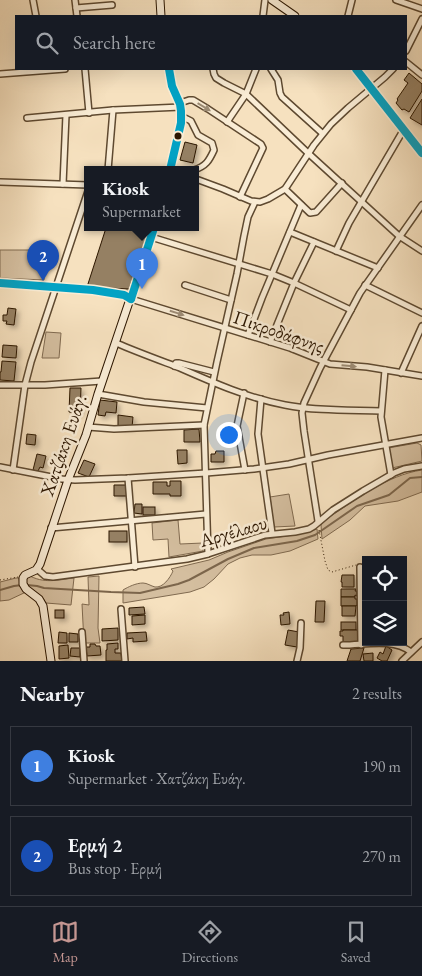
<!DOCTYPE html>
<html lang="en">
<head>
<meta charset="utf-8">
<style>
	:root { --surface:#171b24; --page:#242831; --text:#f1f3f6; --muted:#9ea1a6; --line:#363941; --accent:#c59692 }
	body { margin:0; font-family:"EB Garamond",serif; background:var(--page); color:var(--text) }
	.controls { position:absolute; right:15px; bottom:15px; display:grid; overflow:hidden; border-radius:0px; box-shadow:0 5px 20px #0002 }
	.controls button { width:45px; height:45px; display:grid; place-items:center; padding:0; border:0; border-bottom:1px solid var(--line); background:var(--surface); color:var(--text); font:25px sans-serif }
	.you { position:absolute; left:228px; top:434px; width:18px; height:18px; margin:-12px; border:4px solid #fff; border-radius:50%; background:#1a73e8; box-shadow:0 0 0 8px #1a73e833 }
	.badge { display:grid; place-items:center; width:32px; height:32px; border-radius:50%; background:var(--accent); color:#fff; font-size:16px; font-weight:700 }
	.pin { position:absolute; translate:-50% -41px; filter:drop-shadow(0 1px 2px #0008) }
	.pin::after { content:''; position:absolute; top:26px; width:18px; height:15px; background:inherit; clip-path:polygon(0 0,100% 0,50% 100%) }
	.popup { position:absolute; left:84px; top:166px; width:115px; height:65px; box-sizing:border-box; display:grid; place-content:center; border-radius:0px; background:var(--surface); filter:drop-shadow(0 1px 4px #0005); font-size:16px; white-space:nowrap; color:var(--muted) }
	.popup b { font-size:19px; color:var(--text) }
	.popup::after { content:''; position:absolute; left:50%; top:100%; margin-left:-10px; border:10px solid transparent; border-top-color:var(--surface) }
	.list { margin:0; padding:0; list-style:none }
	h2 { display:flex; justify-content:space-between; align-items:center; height:65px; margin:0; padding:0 20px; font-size:21px }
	h2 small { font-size:16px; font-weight:400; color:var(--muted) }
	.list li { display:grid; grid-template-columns:32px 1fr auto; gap:15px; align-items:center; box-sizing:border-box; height:80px; margin:0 10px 10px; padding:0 10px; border:1px solid var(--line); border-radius:0px }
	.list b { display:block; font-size:19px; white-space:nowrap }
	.list p { margin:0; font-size:16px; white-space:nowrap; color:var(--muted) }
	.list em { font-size:16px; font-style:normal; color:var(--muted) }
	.icon { flex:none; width:28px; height:28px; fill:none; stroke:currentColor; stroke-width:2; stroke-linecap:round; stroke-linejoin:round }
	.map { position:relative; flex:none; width:422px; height:661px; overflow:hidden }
	.search { position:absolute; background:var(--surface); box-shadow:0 5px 20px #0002; left:15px; right:15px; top:15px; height:55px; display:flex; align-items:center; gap:12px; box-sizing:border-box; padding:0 18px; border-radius:0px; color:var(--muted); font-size:19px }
	.sheet { height:245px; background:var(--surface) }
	nav { display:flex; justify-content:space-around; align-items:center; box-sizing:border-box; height:70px; border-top:1px solid var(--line); background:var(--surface); font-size:14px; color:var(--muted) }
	nav a { display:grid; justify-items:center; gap:2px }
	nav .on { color:var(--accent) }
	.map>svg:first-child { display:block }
	.green { fill:#d4be9f; stroke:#806a50 }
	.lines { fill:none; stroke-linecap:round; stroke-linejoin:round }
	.stream { stroke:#7c664c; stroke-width:2 }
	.building { fill:#958063; stroke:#2c1600; filter:url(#shadow) }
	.street-casing { stroke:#5e4930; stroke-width:8 }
	.secondary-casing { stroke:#2c1600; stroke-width:9 }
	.path { stroke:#2c1600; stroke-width:1; stroke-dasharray:1 2.5; stroke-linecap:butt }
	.street { stroke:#f9ecd5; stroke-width:5 }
	.secondary { stroke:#f9ecd5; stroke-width:7 }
	.bus-1-casing { stroke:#f9ecd5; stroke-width:11 }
	.bus-1 { stroke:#02a2c4; stroke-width:8 }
	.oneway { fill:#9d8c75 }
	.bus-dot { fill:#2c1600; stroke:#f9ecd5; stroke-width:2 }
	.labels { text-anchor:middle; stroke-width:5; stroke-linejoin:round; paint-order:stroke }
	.street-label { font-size:19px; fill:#2c1600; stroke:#f9ecd5 }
</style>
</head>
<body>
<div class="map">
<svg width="422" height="661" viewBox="0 0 422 661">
	<defs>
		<filter id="shadow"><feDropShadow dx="3" dy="3" stdDeviation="2.5" flood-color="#0004"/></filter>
	</defs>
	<rect width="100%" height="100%" fill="#f6e1bf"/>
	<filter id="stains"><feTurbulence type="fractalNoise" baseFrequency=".004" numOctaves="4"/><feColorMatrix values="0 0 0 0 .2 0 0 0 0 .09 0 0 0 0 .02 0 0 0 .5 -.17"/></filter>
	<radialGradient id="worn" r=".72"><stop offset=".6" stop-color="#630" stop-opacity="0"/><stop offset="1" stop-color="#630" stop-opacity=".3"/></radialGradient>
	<g class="green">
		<path d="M0 250H36V258L45 259 44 280 0 278Z"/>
		<path d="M46 332 61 333 59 358H42Z"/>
		<path d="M417 443 421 445 422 461 392 468 388 448Z"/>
		<path d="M422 470V492L398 501 365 506 350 520 322 539 321 525 325 520C354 501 387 475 422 470Z"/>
		<path d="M289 494 295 526 274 527 270 497Z"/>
		<path d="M178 520 180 544 203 543V551L169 557 168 539 153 540 152 523Z"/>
		<path d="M317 529 318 539 290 551 271 555H252L240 558 228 564 214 579 204 587 190 592 123 603V590C128 587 136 583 143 583 147 583 151 586 155 587 163 588 170 578 173 571L171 569 209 560 228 552 266 539 300 534Z"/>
		<path d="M28 575C44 584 57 580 74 578L71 605 46 603C41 592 32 593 25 584V577Z"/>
		<path d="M99 576 98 628 100 643H84L82 604 89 605 88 577Z"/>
		<path d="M16 578H19L20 586 26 592 9 600 0 601V582Z"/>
	</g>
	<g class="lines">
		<g class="stream">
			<path d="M27 585 37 586 44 588 111 592 140 593 178 584 189 580 228 559 254 548 297 541 315 535 357 506 389 495 410 478 422 477"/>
			<path d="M0 590 14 586 22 585"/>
		</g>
	</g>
	<g class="building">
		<path d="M409 73 422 84V91L409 112 404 109 402 110 396 103 398 100 397 99 408 83 404 80Z"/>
		<path d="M422 99V125L410 118Z"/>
		<path d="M185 142 197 145 193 163 180 160Z"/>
		<path d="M106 228H149L129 289 87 287Z"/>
		<path d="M8 308 16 309 14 325 6 324 7 321H3V315H7Z"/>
		<path d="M3 345 17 346 16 358 2 357Z"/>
		<path d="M2 361 16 362 14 381 0 380V372H1Z"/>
		<path d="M70 388H81L80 413 69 412Z"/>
		<path d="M100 400 117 402 116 413 106 412 105 416 98 415Z"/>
		<path d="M118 415 133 417 132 427 118 426Z"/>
		<path d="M199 429 200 442H184V430Z"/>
		<path d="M27 434 36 435 35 445 26 444Z"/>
		<path d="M177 450H187V463L178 464Z"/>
		<path d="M216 451H224V462H211V454H215Z"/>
		<path d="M37 454 46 456 43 468 40 467 38 471 33 470Z"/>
		<path d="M84 460 95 464 89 477 78 473Z"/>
		<path d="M170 481H181V496H170V494H153V482H167V486H170Z"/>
		<path d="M114 485H127L128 496H114Z"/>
		<path d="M135 504H142V514L134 513Z"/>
		<rect x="143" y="507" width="12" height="8"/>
		<rect x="109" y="531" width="18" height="11"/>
		<path d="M342 575H354V587H342V582H341Z"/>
		<path d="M341 589H356L355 591H357V596L355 595V597H341Z"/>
		<path d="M341 597H355V599H357V605L356 606H341Z"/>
		<path d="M316 601H325L324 622H315Z"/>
		<path d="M342 606H356L355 616H342Z"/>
		<path d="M144 607 145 614 129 615V608Z"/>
		<rect x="55" y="610" width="9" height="8"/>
		<path d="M289 612 290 624 281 625 280 615H284L283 613Z"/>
		<path d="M145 615V624L132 625V616Z"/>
		<rect x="341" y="622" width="15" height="8"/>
		<path d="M118 628V640L102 641V629Z"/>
		<path d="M288 630 299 632 297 647 285 645Z"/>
		<path d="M343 630H359V643H343V636H340V631H343Z"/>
		<path d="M59 632 67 633V643H58Z"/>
		<path d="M146 632 147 641 133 642V638L127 639V633Z"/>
		<path d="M69 633 78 634V642H69Z"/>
		<path d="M118 643V649H115V653H121L122 661H106V650H107V644Z"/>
		<path d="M90 644H95L96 646H100L101 655 87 656 86 647H90Z"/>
		<path d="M68 645 69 658 59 659V646Z"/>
		<path d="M386 646 392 650 387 661H382L377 658 380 652 383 654Z"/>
		<path d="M71 648H80V657L70 656Z"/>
		<path d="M364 648 360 661H347L351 649Z"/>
		<path d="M373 653V661H364L363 654Z"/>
	</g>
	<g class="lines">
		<g class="street-casing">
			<g id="street">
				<path d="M33 0 36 16"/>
				<path d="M75 0 77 16"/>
				<path d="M396 0 422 9"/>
				<path d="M76 8 112 5"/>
				<path d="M263 16 265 0"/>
				<path d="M348 16 352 0"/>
				<path d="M406 51 422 19"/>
				<path d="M406 62 422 75"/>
				<path d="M85 69 89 113"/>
				<path d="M213 69 214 74 216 78 224 83 246 94 308 153 399 236 422 251"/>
				<path d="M271 69 278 80 280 93 282 97 322 133"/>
				<path d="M0 74 65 69"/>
				<path d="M180 103 189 100H193L208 109 261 144 263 148 240 197"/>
				<path d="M181 116 191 121 198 135 212 143 214 150C209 161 206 166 194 170"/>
				<path d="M27 118 113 110 181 107"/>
				<path d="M227 122 246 94 256 69"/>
				<path d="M108 170 113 110"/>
				<path d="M196 179 223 189 251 201 260 202 268 199 285 189 314 145 331 124 348 108 385 77 393 69"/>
				<path d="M0 182 88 185"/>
				<path d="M63 184 66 115"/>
				<path d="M285 189 310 213 316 212 342 183"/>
				<path d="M290 232 378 268"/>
				<path d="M151 237 272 274 294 283 351 310"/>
				<path d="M336 251 349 223 404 129"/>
				<path d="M185 285 231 300"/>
				<path d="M365 285 422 313"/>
				<path d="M131 299 290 348 330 364 367 367 422 376"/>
				<path d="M248 335 262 298 301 205"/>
				<path d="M270 342 294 283 314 242"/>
				<path d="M116 343C137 352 159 360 180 368 214 383 248 398 285 405 315 411 350 410 381 411"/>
				<path d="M174 366 176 363H179L214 372"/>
				<path d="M385 370 381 417 391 475"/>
				<path d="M401 373 422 326"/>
				<path d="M0 385H45L102 381"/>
				<path d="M244 393 237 426 245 470"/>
				<path d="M98 394 144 402 207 408"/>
				<path d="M261 399 258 434 272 533"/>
				<path d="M88 427 114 429 204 425"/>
				<path d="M0 467 62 479 75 480 128 478 206 473 254 469 289 464 328 455 422 438"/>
				<path d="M13 470 25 385 31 362 88 191"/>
				<path d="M128 478 135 567"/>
				<path d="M318 521 304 431 302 413 304 403 320 368 360 293 422 205"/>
				<path d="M51 528 206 514"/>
				<path d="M208 554 204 425 217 362 237 274 244 236 248 217 255 202"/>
				<path d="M360 567 361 645"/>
				<path d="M37 569 45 576 53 577 187 559 208 554 265 535 295 532 309 529 314 526 333 510 363 491 394 473 404 469 422 466"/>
				<path d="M121 609 125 661"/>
				<path d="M82 632 84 661"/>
				<path d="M343 645C365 645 393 638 411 652"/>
				<path d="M297 661 300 648 301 623"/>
				<path d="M402 661 422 642"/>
			</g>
		</g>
		<g class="secondary-casing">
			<g id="secondary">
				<path d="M160 0 161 16"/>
				<path d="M272 0 295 16"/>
				<path d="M169 69 172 86 180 104 181 111V123L170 170"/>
				<path d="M356 69 422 153"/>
				<path d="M0 283 93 290 124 295 131 299"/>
				<path d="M51 661 43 606 39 599 26 589 23 584V578L25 575 36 570 40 564 68 480 86 435 98 394 154 228"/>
			</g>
		</g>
		<g class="path">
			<path d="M319 530 325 561 328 570 332 572 356 565"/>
			<path d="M0 580 18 577"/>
		</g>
		<use href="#street" class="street"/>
		<use href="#secondary" class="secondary"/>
		<g class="bus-1-casing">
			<g id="bus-1">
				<path d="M169 69 172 86 180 104 181 111V123L170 170"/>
				<path d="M356 69 422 153"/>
				<path d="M0 283 93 290 124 295 131 299"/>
				<path d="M131 299 154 228"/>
			</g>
		</g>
		<use href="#bus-1" class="bus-1"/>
	</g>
	<defs><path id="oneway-solid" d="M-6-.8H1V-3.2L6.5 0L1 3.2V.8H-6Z" transform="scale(1.25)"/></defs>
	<g class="oneway">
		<use href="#oneway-solid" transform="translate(204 107) rotate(31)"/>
		<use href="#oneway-solid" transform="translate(177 313) rotate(17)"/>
		<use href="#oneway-solid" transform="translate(349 366) rotate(5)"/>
	</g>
	<circle class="bus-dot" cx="178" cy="136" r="4.5"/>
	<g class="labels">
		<g class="street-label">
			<text transform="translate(279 331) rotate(19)" y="7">Πικροδάφνης</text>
			<text transform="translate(63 445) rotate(-71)" y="7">Χατζάκη Ευάγ.</text>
			<text transform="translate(233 531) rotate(-16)" y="7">Αρχέλαου</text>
		</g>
	</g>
	<rect width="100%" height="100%" filter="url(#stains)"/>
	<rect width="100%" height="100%" fill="url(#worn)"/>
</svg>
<div class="controls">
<button><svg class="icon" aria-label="locate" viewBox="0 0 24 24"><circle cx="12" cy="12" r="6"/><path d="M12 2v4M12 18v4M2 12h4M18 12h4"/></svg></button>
<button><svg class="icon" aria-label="layers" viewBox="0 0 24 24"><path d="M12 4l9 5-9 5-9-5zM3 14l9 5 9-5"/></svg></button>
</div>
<div class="you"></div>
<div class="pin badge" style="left:142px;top:289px;background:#3f7fe0">1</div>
<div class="popup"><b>Kiosk</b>Supermarket</div>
<div class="pin badge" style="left:43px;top:281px;background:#1a4fb4">2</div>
<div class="search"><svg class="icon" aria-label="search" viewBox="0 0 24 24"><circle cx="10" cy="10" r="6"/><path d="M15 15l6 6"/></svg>Search here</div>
</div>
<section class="sheet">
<h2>Nearby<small>2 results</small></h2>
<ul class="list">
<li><span class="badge" style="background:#3f7fe0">1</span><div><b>Kiosk</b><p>Supermarket · Χατζάκη Ευάγ.</p></div><em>190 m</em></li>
<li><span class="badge" style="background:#1a4fb4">2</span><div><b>Ερμή 2</b><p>Bus stop · Ερμή</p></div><em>270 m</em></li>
</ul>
</section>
<nav>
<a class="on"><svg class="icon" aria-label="map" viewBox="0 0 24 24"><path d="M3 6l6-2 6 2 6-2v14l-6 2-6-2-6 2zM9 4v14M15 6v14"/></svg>Map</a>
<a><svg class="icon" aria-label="directions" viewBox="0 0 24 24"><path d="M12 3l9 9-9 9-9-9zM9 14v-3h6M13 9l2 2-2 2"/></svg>Directions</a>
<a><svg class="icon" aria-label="saved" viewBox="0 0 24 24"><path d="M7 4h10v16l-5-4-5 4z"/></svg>Saved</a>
</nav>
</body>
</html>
